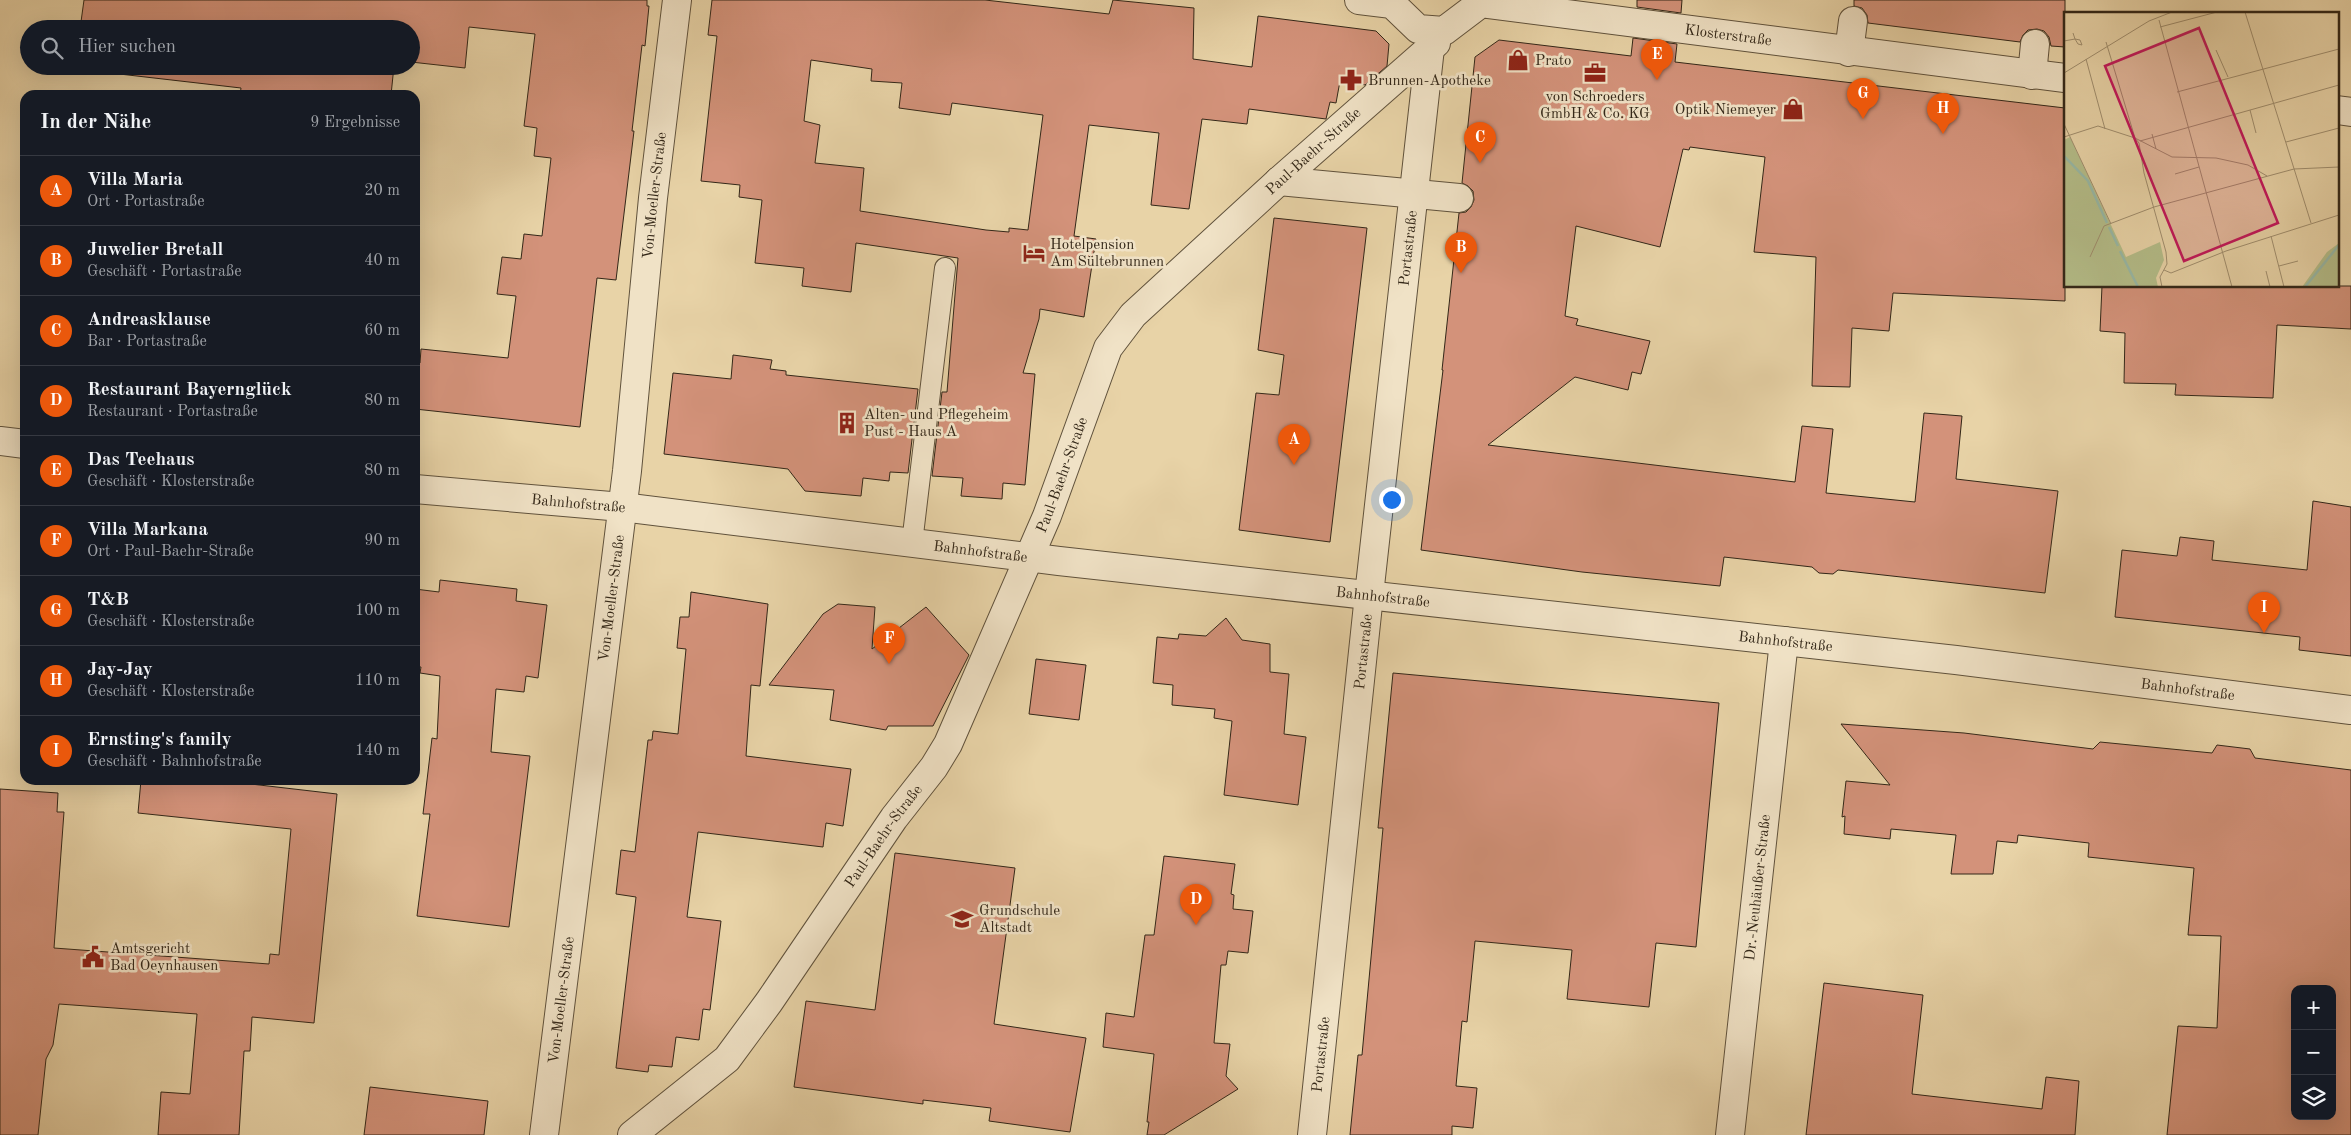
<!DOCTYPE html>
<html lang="de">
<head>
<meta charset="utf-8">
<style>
	:root { --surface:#171b24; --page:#242831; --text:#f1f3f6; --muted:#9ea1a6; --line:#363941; --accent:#ea580c }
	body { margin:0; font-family:"Old Standard TT",serif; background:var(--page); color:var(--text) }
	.controls { position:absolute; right:15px; bottom:15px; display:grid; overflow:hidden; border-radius:10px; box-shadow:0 5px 20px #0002 }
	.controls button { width:45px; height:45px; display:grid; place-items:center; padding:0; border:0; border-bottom:1px solid var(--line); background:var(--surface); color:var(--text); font:25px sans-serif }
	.you { position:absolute; left:1391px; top:499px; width:18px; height:18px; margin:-12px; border:4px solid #fff; border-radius:50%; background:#1a73e8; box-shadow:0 0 0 8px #1a73e833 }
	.badge { display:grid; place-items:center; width:32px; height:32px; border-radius:50%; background:var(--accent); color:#fff; font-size:16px; font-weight:700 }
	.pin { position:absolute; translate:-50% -41px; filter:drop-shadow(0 1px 2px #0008) }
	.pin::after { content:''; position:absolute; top:26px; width:18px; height:15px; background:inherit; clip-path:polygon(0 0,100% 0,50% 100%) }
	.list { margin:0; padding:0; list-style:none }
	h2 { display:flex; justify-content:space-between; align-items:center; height:65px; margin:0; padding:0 20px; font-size:21px }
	h2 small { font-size:16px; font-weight:400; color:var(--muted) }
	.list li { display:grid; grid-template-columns:32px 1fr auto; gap:15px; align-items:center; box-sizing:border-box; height:70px; padding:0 20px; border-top:1px solid var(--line) }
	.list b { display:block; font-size:19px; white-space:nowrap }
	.list p { margin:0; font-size:16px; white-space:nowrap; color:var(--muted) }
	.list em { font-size:16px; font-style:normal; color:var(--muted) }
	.icon { flex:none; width:28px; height:28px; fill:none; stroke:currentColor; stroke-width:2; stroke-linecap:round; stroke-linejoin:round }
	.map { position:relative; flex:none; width:2351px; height:1135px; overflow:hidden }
	.search { position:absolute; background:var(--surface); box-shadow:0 5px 20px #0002; left:20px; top:20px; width:400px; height:55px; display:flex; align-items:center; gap:12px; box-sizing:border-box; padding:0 18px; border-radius:28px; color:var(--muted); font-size:19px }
	.panel { position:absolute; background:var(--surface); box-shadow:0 5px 20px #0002; left:20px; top:90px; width:400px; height:695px; border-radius:15px }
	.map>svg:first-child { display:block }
	.building { fill:#d3927a; stroke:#332718; fill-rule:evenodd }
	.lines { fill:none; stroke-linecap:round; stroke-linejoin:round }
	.service-casing { stroke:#60523c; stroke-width:22 }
	.pedestrian-casing { stroke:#60523c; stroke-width:30 }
	.minor-casing { stroke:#60523c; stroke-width:30 }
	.service { stroke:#f0e2c6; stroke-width:20 }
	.pedestrian { stroke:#f0e2c6; stroke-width:28 }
	.minor { stroke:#f0e2c6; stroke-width:28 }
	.labels { text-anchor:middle; stroke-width:5; stroke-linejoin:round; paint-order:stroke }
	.street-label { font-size:15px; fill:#332718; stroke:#f0e2c6 }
	.poi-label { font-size:15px; fill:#332718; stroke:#f0e2c6; text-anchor:start }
	.inset-river { fill:none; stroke:#97b8a6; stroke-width:2.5 }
	.inset-road { fill:none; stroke:#a08e6e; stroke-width:1 }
	.view { fill:#c2185b; fill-opacity:0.15; stroke:#c2185b; stroke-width:2.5 }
	.inset-edge { fill:none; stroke:#332718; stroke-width:2.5 }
</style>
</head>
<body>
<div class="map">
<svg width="2351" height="1135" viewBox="0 0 2351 1135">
	<rect width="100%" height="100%" fill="#e8d3a7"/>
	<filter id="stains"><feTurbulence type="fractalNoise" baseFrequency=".004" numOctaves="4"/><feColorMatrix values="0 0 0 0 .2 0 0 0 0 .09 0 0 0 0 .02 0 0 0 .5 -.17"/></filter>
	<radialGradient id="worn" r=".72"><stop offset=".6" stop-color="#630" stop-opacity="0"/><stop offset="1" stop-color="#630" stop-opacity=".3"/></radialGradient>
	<g class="building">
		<path d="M84 0H647V6H649L645 46 642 45 632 131H634L616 280 597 278 580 427 415 409V363H420L421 349 508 358 516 296 497 294 502 257 521 259 524 234 542 236 551 158 534 156 537 128 524 126 535 34 469 27 465 68 411 62V29H80Z"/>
		<path d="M712 0H985L1109 14 1113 0 1194 8 1193 59 1252 67 1258 16 1376 31 1389 44 1387 66 1365 85 1340 81 1336 103 1330 102 1326 119 1249 109 1247 124 1202 119 1189 209 1151 205 1159 133 1089 125 1074 236 1096 239 1084 317 1040 309 1039 319 1023 373 1035 374 1025 485 1003 483 1002 499 961 496 963 478 932 476 942 392H947L958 258 856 243 851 292 802 286 804 268 755 263 762 200 739 197 740 185 701 181 717 36 708 35ZM811 60 872 69 871 81 902 83 899 108 950 115 952 103 1043 115 1028 230 1009 228V232L986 230 860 211 864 168 815 163 820 125 804 121Z"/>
		<path d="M1637 0H1682L1681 13 1637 7Z"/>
		<path d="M1854 0H2065V47L2051 46 2049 37 2044 31 2037 29 2028 30 2023 35 2020 42 1868 23 1867 15 1862 8 1854 6Z"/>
		<path d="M1633 38 1677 44 1675 62 2065 108V301L1893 293 1889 331 1852 328 1850 387 1812 386 1816 257 1754 252 1765 157 1690 147 1689 150 1683 149 1660 247 1576 226 1565 316 1578 319 1576 325 1650 341 1641 374 1632 372 1628 390 1575 377 1488 445 1795 482 1802 426 1833 429 1826 493 1915 502 1924 413 1962 416 1956 479 2058 491 2045 593 1838 570 1833 574 1819 573 1812 567 1724 557 1720 586 1582 572 1421 550 1443 370H1442L1459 213 1466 212 1471 207 1474 200 1473 191 1468 186 1462 183 1475 57 1499 40 1631 56Z"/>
		<path d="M76 66H394L391 95H240L241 88 76 69Z"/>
		<path d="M1274 218 1367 228 1330 542 1239 530 1256 393 1279 395 1284 355 1258 350Z"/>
		<path d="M2102 286H2351V329L2277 325 2273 398 2175 395 2176 384 2124 383 2125 333 2100 331Z"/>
		<path d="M733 355 772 360 770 369 786 371V375L918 389 908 473 890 472 889 481 863 478 861 496 805 491 788 469 664 454 673 373 731 379Z"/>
		<path d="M2313 501 2351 507V656L2299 650 2300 637 2115 617 2122 550 2177 556 2180 537 2214 541 2212 560 2307 570Z"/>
		<path d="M440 580 517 589 516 601 547 605 538 678 526 676 524 692 496 689 491 752 530 756 509 927 417 916 430 814H423L432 738 437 739 440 676 420 673 421 667H415V589L439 592Z"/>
		<path d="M691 592 768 604 760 686 751 685 746 756 851 769 843 826 826 823 823 847 698 832 687 917 721 921 710 1010 703 1009 699 1040 676 1037 672 1067 649 1065 648 1072 616 1068 636 897 616 894 621 850 635 852 648 740H652L653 731 678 734 686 649 677 648 680 617H689Z"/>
		<path d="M838 604 875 607 872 649 926 607 969 655 933 726H888L886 730 830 720 834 690 769 685 823 614Z"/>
		<path d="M1226 618 1242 640 1270 644V672L1289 674 1284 734 1306 737 1298 805 1224 795 1232 721 1214 718 1215 709 1172 705 1173 685 1153 683 1157 637 1178 639 1179 634 1206 636Z"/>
		<path d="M1036 659 1086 665 1079 720 1029 714Z"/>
		<path d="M1393 673 1719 703 1696 947 1656 943 1649 1007 1567 999 1572 950 1475 941 1467 1022 1462 1021 1456 1086 1477 1088 1473 1128 1452 1126V1135H1350L1358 1055H1362L1383 828H1378Z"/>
		<path d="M1841 724 1964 733 2093 749 2100 742 2212 753 2217 745 2250 749 2255 758 2351 770V1135H2167L2178 1026 2217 1028 2221 936 2188 935 2194 868 2088 857 2089 843 2018 835 2017 843 1997 841 1993 874H1951L1956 835 1891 829 1890 839 1844 834 1845 816 1842 817 1846 781 1890 785ZM2295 989H2332V1116H2295Z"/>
		<path d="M141 780H216L337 794 314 1023 252 1017 250 1051H244L239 1135H158L161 1092 190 1094 197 1014 59 1004 53 1045 46 1059 38 1135H0V789L58 793 57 812H64L54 948 269 964 270 954 279 955 291 829 138 813Z"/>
		<path d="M895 853 1015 868 994 1024 1086 1038 1070 1132 989 1121 991 1108 923 1100V1104L794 1087 806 1001 875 1010Z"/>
		<path d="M1164 856 1235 864 1231 894 1234 895 1233 909 1253 911 1248 953 1228 951 1226 965H1221L1214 1043 1230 1044 1226 1076 1238 1089 1164 1135H1147L1149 1122H1147L1154 1054 1103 1047 1106 1013 1134 1017 1145 935H1154Z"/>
		<path d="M1824 983 1923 995 1912 1094 2042 1109 2046 1077 2079 1081 2075 1135H1806Z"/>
		<path d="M370 1087 488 1101 484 1135H364Z"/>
	</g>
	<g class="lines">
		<g class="service-casing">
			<path id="service" d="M912 543 945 268"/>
		</g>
		<g class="pedestrian-casing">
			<g id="pedestrian">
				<path id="s1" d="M1359 0 1392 4 1418 29 1444 31 1481 3 2065 78"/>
				<path d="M1849 52 1853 21"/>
				<path d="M2032 75 2035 44"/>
				<path d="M2337 110 2351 112"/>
				<path d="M1279 181 1436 43"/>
				<path d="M1279 181 1459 198"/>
				<path id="s2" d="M1369 595 1430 48"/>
			</g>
		</g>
		<g class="minor-casing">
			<g id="minor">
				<path d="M0 441 25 444"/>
				<path id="s3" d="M415 489 622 507 1059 561 1956 660 2351 710"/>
				<path id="s4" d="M544 1135 627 471 653 198 677 0"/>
				<path id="s5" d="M632 1135 727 1059 769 1002 894 818 934 767 948 744 1047 516 1108 348 1133 315 1279 181"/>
				<path id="s6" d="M1312 1135 1369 595"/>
				<path id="s7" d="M1730 1135 1784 641"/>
			</g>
		</g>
		<use href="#service" class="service"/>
		<use href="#pedestrian" class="pedestrian"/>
		<use href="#minor" class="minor"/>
	</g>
	<defs>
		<g id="shop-bare" transform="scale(1.725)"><path d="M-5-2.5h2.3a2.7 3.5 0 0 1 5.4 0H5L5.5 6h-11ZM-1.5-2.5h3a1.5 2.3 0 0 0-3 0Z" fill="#8f2418" stroke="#f0e2c6" stroke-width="2.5" paint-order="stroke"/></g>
		<g id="office-bare" transform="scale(1.725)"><path d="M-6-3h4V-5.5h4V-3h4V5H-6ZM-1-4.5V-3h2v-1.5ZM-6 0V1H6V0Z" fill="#8f2418" stroke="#f0e2c6" stroke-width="2.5" paint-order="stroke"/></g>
		<g id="pharmacy-bare" transform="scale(1.725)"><path d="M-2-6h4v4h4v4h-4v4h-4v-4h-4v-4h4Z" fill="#8f2418" stroke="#f0e2c6" stroke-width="2.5" paint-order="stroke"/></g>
		<g id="hotel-bare" transform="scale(1.725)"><path d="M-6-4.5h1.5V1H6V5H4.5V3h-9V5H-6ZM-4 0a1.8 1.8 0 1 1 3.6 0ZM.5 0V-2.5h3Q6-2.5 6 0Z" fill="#8f2418" stroke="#f0e2c6" stroke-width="2.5" paint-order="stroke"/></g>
		<g id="building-bare" transform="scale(1.725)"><path d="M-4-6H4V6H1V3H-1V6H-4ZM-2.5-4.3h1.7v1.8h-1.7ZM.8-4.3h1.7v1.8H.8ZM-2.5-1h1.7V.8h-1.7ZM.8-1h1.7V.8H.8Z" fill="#8f2418" stroke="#f0e2c6" stroke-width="2.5" paint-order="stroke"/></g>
		<g id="school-bare" transform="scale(1.725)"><path d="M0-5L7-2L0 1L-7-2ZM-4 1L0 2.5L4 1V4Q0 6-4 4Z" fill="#8f2418" stroke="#f0e2c6" stroke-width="2.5" paint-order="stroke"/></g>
		<g id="civic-bare" transform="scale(1.725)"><path d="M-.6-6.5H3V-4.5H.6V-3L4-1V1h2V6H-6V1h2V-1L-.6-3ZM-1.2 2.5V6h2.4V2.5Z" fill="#8f2418" stroke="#f0e2c6" stroke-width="2.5" paint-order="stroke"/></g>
	</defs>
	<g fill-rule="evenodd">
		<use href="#shop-bare" x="1518" y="60"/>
		<use href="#office-bare" x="1595" y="73"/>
		<use href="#pharmacy-bare" x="1351" y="80"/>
		<use href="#shop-bare" x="1793" y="109"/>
		<use href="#hotel-bare" x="1034" y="253"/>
		<use href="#building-bare" x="847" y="423"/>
		<use href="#school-bare" x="962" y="919"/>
		<use href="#civic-bare" x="93" y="957"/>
	</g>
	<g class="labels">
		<g class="street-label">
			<text dy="5" stroke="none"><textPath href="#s1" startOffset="391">Klosterstraße</textPath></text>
			<text transform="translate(1313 151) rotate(-42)" y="5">Paul-Baehr-Straße</text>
			<text dy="5" stroke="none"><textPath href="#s4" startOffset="946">Von-Moeller-Straße</textPath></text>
			<text dy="5" stroke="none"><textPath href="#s2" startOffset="349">Portastraße</textPath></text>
			<text dy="5" stroke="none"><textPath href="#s5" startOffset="799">Paul-Baehr-Straße</textPath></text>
			<text dy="5" stroke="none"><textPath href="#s3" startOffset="164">Bahnhofstraße</textPath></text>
			<text dy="5" stroke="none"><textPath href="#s3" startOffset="569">Bahnhofstraße</textPath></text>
			<text dy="5" stroke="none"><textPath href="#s3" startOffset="974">Bahnhofstraße</textPath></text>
			<text dy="5" stroke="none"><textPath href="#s4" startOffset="541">Von-Moeller-Straße</textPath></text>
			<text dy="5" stroke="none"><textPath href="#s3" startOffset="1379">Bahnhofstraße</textPath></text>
			<text dy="5" stroke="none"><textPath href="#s6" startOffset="486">Portastraße</textPath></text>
			<text dy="5" stroke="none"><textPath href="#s3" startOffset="1784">Bahnhofstraße</textPath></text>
			<text dy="5" stroke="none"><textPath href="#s5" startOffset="394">Paul-Baehr-Straße</textPath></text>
			<text dy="5" stroke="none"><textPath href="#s7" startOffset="249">Dr.-Neuhäußer-Straße</textPath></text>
			<text dy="5" stroke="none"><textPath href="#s4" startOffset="136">Von-Moeller-Straße</textPath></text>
			<text dy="5" stroke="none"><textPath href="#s6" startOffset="81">Portastraße</textPath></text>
		</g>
		<g class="poi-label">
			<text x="1535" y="65">Prato</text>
			<text x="1368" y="85">Brunnen-Apotheke</text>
			<text x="1595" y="101" text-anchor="middle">von Schroeders<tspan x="1595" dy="17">GmbH &amp; Co. KG</tspan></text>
			<text x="1776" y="114" text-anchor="end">Optik Niemeyer</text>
			<text x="1050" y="249">Hotelpension<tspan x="1050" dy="17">Am Sültebrunnen</tspan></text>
			<text x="864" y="419">Alten- und Pflegeheim<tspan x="864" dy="17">Pust - Haus A</tspan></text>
			<text x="979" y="915">Grundschule<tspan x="979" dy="17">Altstadt</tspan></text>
			<text x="110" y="953">Amtsgericht<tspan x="110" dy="17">Bad Oeynhausen</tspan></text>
		</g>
	</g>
	<g transform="translate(2064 12)">
		<rect width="275" height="275" fill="#e8d3a7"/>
		<path d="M6 125 62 245 96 230 100 248 92 266 94 275H0V128ZM275 231V275H238L263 240Z" fill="#b4bd89"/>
		<path class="inset-river" d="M0 144 24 169 43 211M45 215 54 234M56 239 74 275M241 275 275 233"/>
		<path class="inset-road" d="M181 0 247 211M95 8 168 275M96 15 153 0M0 29 11 27 16 28 18 33 14 32 11 27 9 21M42 30 71 126 75 131 80 161 102 240 103 252 96 265 98 275M152 38 164 65M22 47 41 117M0 61 85 9 108 0M113 80 275 37M186 98 192 121M0 112 47 212M88 122 92 137M0 125 34 114 71 126 108 145 152 146 184 153 203 164M76 129 275 73M222 130 275 116M111 162 135 155M207 224 220 275M26 245 40 214 90 195 230 157 275 155M215 254 234 249M100 258 107 261 162 239 275 203M202 259 206 275"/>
		<path class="view" d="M135 16 214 211 120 249 41 54Z"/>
		<rect width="275" height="275" class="inset-edge"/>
	</g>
	<rect width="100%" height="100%" filter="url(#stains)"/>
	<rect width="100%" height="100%" fill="url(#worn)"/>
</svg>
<div class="controls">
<button>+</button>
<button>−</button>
<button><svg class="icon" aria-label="layers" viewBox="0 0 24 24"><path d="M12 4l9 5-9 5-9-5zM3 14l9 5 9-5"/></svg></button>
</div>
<div class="you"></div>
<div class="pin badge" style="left:1294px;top:465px">A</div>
<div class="pin badge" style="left:1461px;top:273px">B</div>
<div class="pin badge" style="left:1480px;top:163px">C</div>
<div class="pin badge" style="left:1196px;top:925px">D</div>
<div class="pin badge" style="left:1657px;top:80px">E</div>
<div class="pin badge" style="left:889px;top:664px">F</div>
<div class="pin badge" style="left:1863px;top:119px">G</div>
<div class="pin badge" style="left:1943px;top:134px">H</div>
<div class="pin badge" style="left:2264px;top:633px">I</div>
<div class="search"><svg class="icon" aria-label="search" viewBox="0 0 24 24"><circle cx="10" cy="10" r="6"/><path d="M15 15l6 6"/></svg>Hier suchen</div>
<section class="panel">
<h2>In der Nähe<small>9 Ergebnisse</small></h2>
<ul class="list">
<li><span class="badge">A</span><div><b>Villa Maria</b><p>Ort · Portastraße</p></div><em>20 m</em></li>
<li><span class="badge">B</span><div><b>Juwelier Bretall</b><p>Geschäft · Portastraße</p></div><em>40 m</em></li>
<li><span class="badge">C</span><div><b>Andreasklause</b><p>Bar · Portastraße</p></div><em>60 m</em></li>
<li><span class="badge">D</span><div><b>Restaurant Bayernglück</b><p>Restaurant · Portastraße</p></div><em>80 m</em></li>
<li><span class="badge">E</span><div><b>Das Teehaus</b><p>Geschäft · Klosterstraße</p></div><em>80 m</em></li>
<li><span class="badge">F</span><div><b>Villa Markana</b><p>Ort · Paul-Baehr-Straße</p></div><em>90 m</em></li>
<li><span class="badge">G</span><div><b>T&amp;B</b><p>Geschäft · Klosterstraße</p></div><em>100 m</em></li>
<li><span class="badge">H</span><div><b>Jay-Jay</b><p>Geschäft · Klosterstraße</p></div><em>110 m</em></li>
<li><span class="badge">I</span><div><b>Ernsting's family</b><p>Geschäft · Bahnhofstraße</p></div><em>140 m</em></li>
</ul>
</section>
</div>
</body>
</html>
